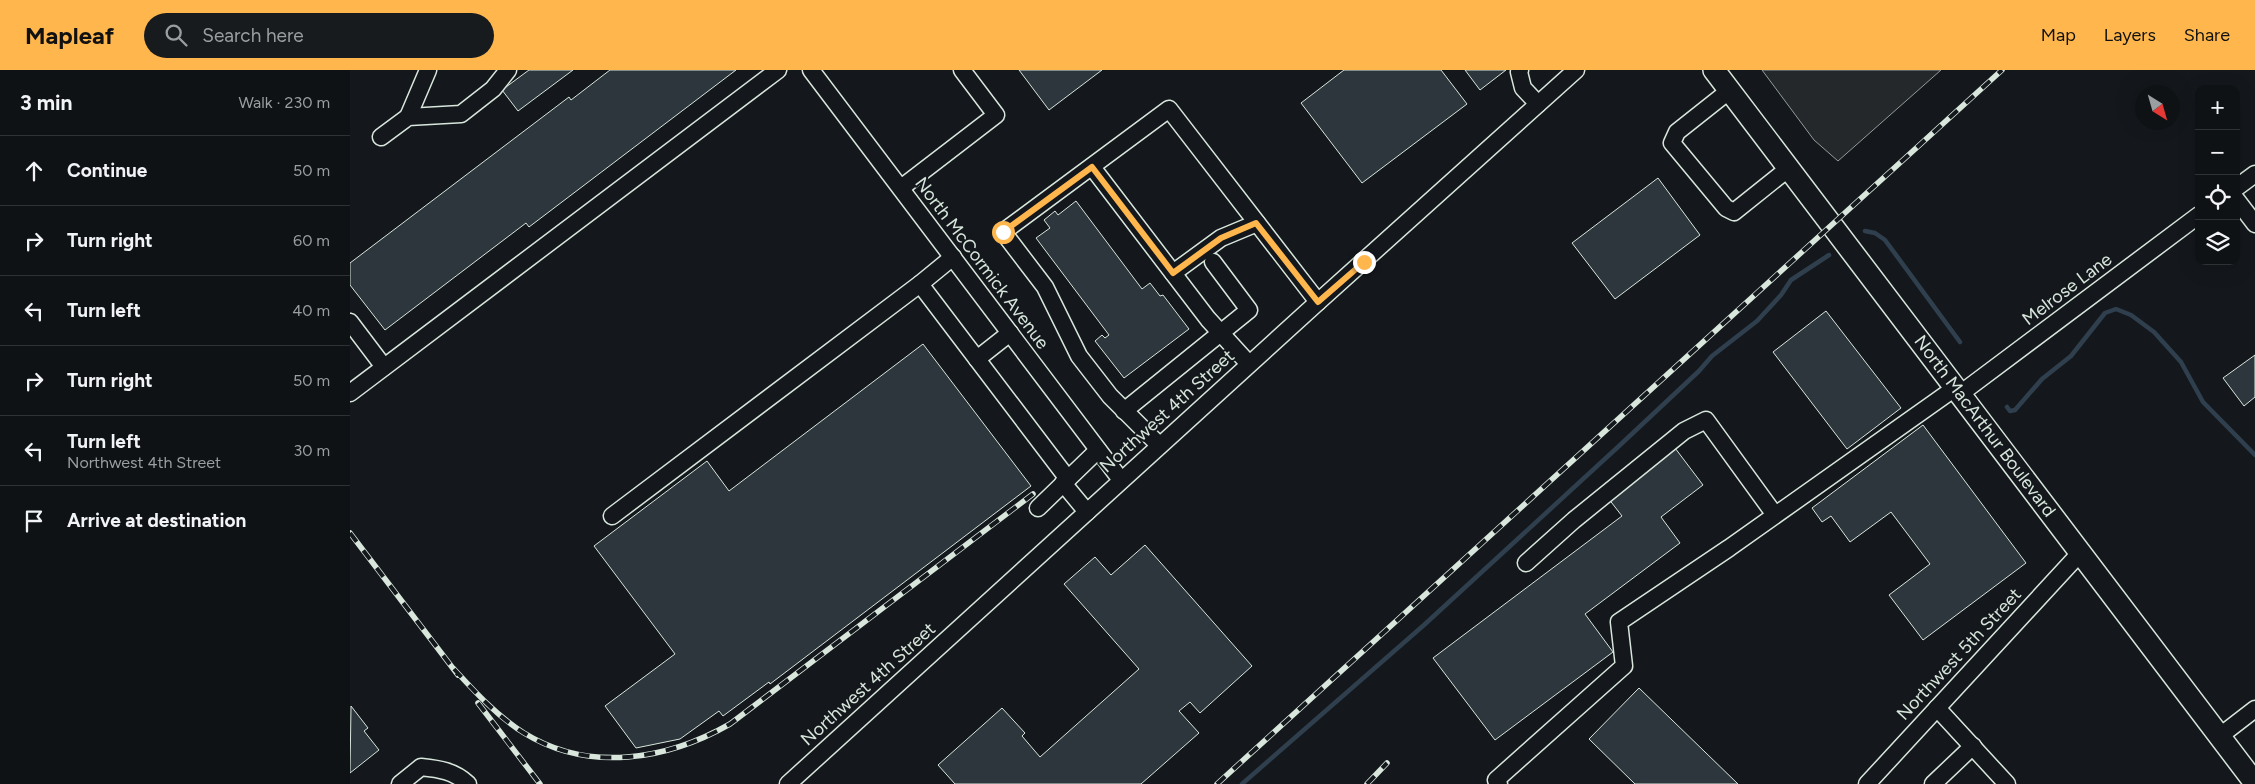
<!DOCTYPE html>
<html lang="en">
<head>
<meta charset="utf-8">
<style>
	:root { --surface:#0f1215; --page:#181b1e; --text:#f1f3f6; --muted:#9b9ea0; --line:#2f3234; --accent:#ffb74d }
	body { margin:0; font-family:Figtree,sans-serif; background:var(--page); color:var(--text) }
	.controls { position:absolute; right:15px; top:15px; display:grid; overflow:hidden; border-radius:10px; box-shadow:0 5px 20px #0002 }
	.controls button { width:45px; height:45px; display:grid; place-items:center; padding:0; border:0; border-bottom:1px solid var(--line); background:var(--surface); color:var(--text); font:25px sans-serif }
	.compass { position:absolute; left:1785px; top:15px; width:45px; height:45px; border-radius:50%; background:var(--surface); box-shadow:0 5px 20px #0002; rotate:143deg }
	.stop { position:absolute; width:15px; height:15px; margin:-11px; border:4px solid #ffb74d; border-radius:50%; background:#fff }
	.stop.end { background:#ffb74d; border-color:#fff; box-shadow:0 1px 5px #0008 }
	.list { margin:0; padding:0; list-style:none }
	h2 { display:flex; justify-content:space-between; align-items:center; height:65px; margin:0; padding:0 20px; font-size:21px }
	h2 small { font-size:16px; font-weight:400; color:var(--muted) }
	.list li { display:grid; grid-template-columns:32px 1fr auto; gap:15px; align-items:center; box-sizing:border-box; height:70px; padding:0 20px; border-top:1px solid var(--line) }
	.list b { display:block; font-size:19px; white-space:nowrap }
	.list p { margin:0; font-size:16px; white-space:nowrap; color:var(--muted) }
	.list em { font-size:16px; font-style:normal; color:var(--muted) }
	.icon { flex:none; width:28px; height:28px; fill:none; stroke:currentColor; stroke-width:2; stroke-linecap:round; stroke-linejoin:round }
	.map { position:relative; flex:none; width:1905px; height:714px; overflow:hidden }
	header { display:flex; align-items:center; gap:30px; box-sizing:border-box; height:70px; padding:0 25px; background:var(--accent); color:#111 }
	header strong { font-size:24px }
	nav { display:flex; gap:28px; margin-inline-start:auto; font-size:18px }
	.search { width:350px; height:45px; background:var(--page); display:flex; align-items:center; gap:12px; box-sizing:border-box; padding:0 18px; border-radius:28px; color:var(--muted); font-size:19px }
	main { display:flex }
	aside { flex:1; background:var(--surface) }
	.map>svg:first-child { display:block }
	.parking { fill:#24282b; stroke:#939e99 }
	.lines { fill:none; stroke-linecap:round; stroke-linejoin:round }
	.stream { stroke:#2f3f4d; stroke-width:4.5 }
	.building { fill:#2c363c; stroke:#d8e6dc }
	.minor-casing { stroke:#d8e6dc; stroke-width:19 }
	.major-casing { stroke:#d8e6dc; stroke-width:24 }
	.minor { stroke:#14181c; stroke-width:16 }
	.major { stroke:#14181c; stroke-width:21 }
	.rail-casing { stroke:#d8e6dc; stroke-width:5.5 }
	.rail { stroke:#14181c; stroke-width:4; stroke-dasharray:11; stroke-linecap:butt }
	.route { stroke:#ffb74d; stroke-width:6 }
	.labels { text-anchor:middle; stroke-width:4; stroke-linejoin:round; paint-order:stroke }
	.street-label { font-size:18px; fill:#d8e6dc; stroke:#14181c }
</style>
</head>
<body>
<header>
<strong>Mapleaf</strong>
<div class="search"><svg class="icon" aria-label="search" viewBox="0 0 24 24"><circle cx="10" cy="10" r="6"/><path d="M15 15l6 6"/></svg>Search here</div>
<nav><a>Map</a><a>Layers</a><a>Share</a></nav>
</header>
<main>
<aside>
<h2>3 min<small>Walk · 230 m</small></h2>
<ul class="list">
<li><svg class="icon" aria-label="ahead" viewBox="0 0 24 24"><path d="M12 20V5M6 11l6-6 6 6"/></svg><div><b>Continue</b></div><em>50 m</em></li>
<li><svg class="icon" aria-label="right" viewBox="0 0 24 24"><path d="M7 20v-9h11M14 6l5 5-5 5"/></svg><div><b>Turn right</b></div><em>60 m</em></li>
<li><svg class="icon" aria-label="left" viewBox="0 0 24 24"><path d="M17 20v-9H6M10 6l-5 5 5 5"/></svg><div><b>Turn left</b></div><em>40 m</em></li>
<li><svg class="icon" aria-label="right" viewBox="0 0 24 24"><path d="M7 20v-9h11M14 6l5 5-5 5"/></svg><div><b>Turn right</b></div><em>50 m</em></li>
<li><svg class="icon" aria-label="left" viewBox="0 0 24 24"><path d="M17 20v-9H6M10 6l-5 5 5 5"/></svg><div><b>Turn left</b><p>Northwest 4th Street</p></div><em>30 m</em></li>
<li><svg class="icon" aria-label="arrive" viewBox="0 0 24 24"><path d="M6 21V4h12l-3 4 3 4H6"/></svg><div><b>Arrive at destination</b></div></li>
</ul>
</aside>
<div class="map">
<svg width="1905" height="714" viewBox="0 0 1905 714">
	<rect width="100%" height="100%" fill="#14181c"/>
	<path class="parking" d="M1412 0H1591L1488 91 1464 70Z"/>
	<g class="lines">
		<g class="stream">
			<path d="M1515 161 1525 163 1535 170 1610 272"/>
			<path d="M1657 337 1660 341 1665 340 1692 309 1721 286 1755 243 1766 239 1781 245 1804 262 1831 292 1853 332 1905 385"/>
			<path d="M892 714 1074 555 1269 376 1349 301 1362 286 1407 251 1431 225 1441 210 1479 185"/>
		</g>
	</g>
	<g class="building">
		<path d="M179 0H223L168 41 152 20Z"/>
		<path d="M260 0H386L179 157 176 153 35 260 0 215V193L219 27 221 30Z"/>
		<path d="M669 0H752L699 40Z"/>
		<path d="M994 0H1091L1117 34 1012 113 951 33Z"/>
		<path d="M1115 0H1156L1130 20Z"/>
		<path d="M1308 108 1350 165 1265 229 1222 173Z"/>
		<path d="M726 131 792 219 800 213 810 226 813 225 839 259 774 308 745 271 752 265 755 268 759 265 686 168 700 158 694 150 705 141 708 145Z"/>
		<path d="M1476 241 1551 338 1497 379 1423 282Z"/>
		<path d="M573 274 681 416 420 614 419 612 373 646 369 641 330 669 286 678 255 636 325 584 244 476 357 391 379 421Z"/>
		<path d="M1905 285V327L1894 336 1873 308Z"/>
		<path d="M1573 355 1676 493 1573 570 1539 525 1580 494 1541 442 1500 472 1481 446 1472 452 1462 438Z"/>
		<path d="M1325 378 1353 415 1311 447 1330 473 1235 544 1263 582 1145 670 1083 588 1272 446 1258 428Z"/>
		<path d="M795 475 902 596 850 643 840 632 829 641 849 663 791 714H605L588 695 652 638 675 663 672 666 690 687 789 599 714 514 745 487 761 505Z"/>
		<path d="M1289 618 1388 714H1285L1239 669Z"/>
		<path d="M1 636 18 658 14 661 29 680 0 703Z"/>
	</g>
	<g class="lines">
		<g class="minor-casing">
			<g id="minor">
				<path d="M461 0 771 410"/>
				<path d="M1170 0 1169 2 1173 18 1188 34"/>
				<path d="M1380 20 1327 62 1322 73 1376 138 1384 142 1439 98"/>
				<path d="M58 47 78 0"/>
				<path d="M31 67 58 47 111 44 143 19 158 0"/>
				<path d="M742 97 858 249 899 294"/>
				<path d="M551 118 646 45 612 0"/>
				<path d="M1886 118 1905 104"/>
				<path d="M1886 129 1905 154"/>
				<path d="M603 187 570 214 718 409"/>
				<path d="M823 203 871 168 907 153"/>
				<path d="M0 252 34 297"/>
				<path d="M627 289 660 263"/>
				<path d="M0 323 428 0"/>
				<path d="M1610 324 1849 145"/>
				<path d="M774 341 899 240 863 192"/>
				<path d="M809 375 760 326 729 286 695 217 653 162 819 39 968 232"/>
				<path d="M713 413 737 442"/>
				<path d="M688 438 748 380"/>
				<path d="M262 446 570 214"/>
				<path d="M1176 493 1224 450 1334 361 1356 350 1425 445"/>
				<path d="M1587 638 1657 714"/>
				<path d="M1870 666 1905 639"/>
				<path d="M50 714 71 697C90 699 104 701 118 714"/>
				<path d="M438 714 968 232 1226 0"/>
				<path d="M1149 714 1146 710 1274 596 1269 552 1379 478 1605 318"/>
				<path d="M1517 714 1731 482"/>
				<path d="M1583 714 1623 676"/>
			</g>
		</g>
		<g class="major-casing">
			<path id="major" d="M1364 0 1905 713"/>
		</g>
		<use href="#minor" class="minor"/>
		<use href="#major" class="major"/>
		<g class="rail-casing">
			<g id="rail">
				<path d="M0 463 108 605"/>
				<path d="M104 599C125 622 147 646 174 663 239 703 317 690 380 654L683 424"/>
				<path d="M128 633 190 714"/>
				<path d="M867 714 1652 0"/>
				<path d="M1017 714 1037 693"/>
			</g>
		</g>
		<use href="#rail" class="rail"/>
	</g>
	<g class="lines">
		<path class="route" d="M653 162 742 97 823 203 871 168 906 153 968 232 1014 192"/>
	</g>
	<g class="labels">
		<g class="street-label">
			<text transform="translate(632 193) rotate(53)" y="6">North McCormick Avenue</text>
			<text transform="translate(1717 219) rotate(-37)" y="6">Melrose Lane</text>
			<text transform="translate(817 341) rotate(-42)" y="6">Northwest 4th Street</text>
			<text transform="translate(1635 356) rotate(53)" y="6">North MacArthur Boulevard</text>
			<text transform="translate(1609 584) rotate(-47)" y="6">Northwest 5th Street</text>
			<text transform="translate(518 614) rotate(-42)" y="6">Northwest 4th Street</text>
		</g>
	</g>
</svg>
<div class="controls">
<button>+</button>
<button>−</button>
<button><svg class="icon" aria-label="locate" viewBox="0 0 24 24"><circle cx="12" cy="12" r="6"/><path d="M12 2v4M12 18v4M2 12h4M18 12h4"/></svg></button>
<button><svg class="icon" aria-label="layers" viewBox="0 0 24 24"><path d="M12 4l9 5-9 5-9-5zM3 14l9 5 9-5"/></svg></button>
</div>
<svg class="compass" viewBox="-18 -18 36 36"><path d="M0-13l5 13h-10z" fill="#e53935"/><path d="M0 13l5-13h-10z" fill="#9b9ea0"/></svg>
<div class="stop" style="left:653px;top:162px"></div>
<div class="stop end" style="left:1014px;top:192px"></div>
</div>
</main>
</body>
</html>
